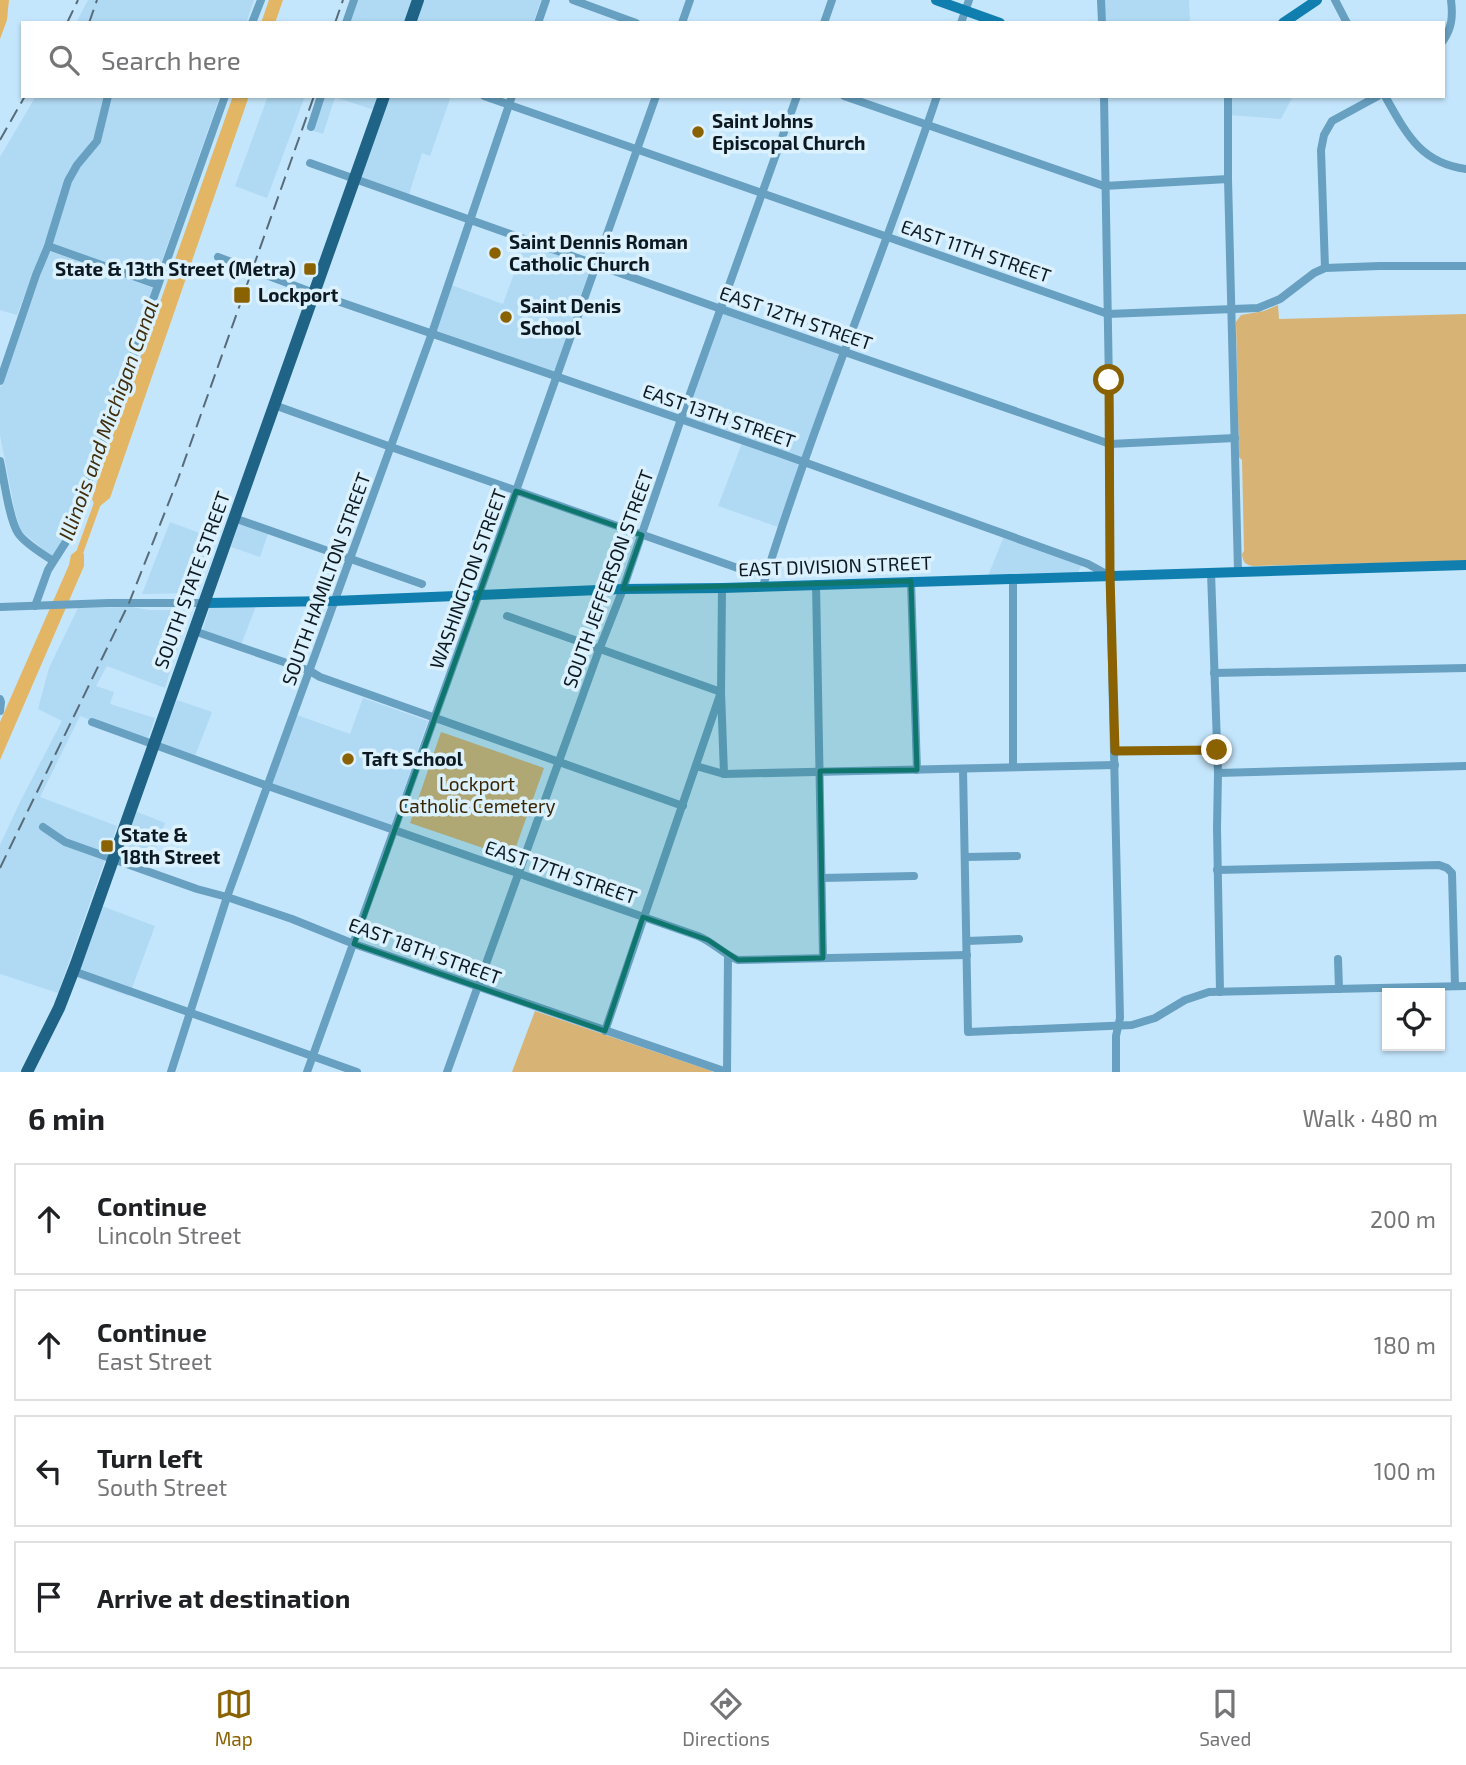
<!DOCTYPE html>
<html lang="en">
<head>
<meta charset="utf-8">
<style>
	:root { --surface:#fff; --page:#f6f6f6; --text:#202124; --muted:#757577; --line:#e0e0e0; --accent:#8a6201 }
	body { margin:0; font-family:"Exo 2",sans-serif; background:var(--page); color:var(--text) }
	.controls { position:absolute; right:21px; bottom:21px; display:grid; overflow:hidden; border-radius:0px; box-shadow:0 2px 5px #0004 }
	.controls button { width:63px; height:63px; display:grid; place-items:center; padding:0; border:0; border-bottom:2px solid var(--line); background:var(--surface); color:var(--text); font:35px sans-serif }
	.stop { position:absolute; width:21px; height:21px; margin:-16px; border:5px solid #8a6201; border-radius:50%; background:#fff }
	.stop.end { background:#8a6201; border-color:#fff; box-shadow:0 2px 7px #0008 }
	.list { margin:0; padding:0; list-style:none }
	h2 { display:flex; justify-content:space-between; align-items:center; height:91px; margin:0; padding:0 28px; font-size:30px }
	h2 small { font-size:23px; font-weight:400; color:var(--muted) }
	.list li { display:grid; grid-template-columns:46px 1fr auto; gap:21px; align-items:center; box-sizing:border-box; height:112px; margin:0 14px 14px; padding:0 14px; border:2px solid var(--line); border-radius:0px }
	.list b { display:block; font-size:26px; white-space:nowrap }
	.list p { margin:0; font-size:23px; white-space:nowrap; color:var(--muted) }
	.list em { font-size:23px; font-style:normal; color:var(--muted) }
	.icon { flex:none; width:38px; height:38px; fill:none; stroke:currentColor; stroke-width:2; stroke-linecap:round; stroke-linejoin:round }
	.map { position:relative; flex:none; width:1466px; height:1072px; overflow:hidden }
	.search { position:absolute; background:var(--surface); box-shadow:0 2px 5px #0004; left:21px; right:21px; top:21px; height:77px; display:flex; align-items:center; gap:18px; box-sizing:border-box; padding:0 24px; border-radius:0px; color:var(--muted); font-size:26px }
	.sheet { height:595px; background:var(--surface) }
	nav { display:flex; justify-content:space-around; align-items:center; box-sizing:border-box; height:98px; border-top:2px solid var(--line); background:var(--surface); font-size:19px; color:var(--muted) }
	nav a { display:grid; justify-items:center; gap:4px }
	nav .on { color:var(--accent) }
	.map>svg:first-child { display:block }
	.built { fill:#b0d9f3 }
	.green { fill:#d7b376 }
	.water { fill:#e2b665 }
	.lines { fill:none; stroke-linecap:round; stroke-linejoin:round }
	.canal { stroke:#e2b665; stroke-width:7 }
	.street { stroke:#68a0c1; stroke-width:8 }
	.secondary { stroke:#107fb0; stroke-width:10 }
	.primary { stroke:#1f6487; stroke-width:12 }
	.rail { stroke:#576b79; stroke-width:2; stroke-dasharray:14 7; stroke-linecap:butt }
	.route { stroke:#8a6201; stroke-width:9 }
	.marked { fill:#0f766e; fill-opacity:0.2; stroke:#0f766e; stroke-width:5; stroke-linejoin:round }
	.poi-dot { fill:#8a6201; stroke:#dcf1fe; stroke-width:2.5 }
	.labels { text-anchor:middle; stroke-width:7; stroke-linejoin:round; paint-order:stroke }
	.poi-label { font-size:19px; font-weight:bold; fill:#0d1921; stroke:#dcf1fe; text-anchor:start }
	.street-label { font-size:19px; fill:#0d1921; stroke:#dcf1fe }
	.park-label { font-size:19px; fill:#382602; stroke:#dcf1fe }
	.water-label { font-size:21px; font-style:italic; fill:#412f0b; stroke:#dcf1fe }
</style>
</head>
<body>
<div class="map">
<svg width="1466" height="1072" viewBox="0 0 1466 1072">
	<rect width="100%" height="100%" fill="#c4e6fc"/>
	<g class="built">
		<path d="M88 0H254L246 23H76Z"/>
		<path d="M356 0H541L533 23H348Z"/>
		<path d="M1099 0H1189L1190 23H1099Z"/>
		<path d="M36 96H220L155 280 45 241 17 315 0 310V157Z"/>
		<path d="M268 96H305L267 198 235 186Z"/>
		<path d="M319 96H451L430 156 422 153 409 194 361 177 383 113 335 97 323 134 307 129Z"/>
		<path d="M1230 96H1293L1281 119 1229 115Z"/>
		<path d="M525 243 591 266 554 372 435 330 451 285 503 304Z"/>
		<path d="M49 251 153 288 72 519 54 558 21 531 15 512 0 435V388Z"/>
		<path d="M723 313 839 354 778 527 718 506 744 438 685 416Z"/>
		<path d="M170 522 216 539 196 593 142 594Z"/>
		<path d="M239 524 268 534 260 557 231 547Z"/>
		<path d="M1006 531 1084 559 1078 573 988 576Z"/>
		<path d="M256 606 241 645 202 632 210 607Z"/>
		<path d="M132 607 149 610H189L165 688 107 666 96 686 114 692 110 704 155 718 147 741 80 716 40 797 117 826 58 993 0 974V845L20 802 62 721 38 709 49 668 78 608Z"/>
		<path d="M363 698 428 721 391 826 272 783 297 715 350 734Z"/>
		<path d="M177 700 212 712 195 756 159 742Z"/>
		<path d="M135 811 165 823 149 867 119 856Z"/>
		<path d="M102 906 155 926 129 996 76 977Z"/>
	</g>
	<g class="green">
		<path d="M1278 305 1279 319 1466 314V561L1253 566C1245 565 1243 562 1242 554L1244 551 1242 460 1239 457 1236 322 1241 315 1264 311Z"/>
		<path d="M441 732 544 768 512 858 410 823Z"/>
		<path d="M535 1011 709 1070 713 1072H512Z"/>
	</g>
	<g class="water">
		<path d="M0 0H9L7 20 0 39Z"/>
		<path d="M269 0H283L275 23H261Z"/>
		<path d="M233 96H249L110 498 100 506 96 508 92 499 102 466Z"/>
		<path d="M76 551H81L84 554V566L0 760V722L69 565 71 555Z"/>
	</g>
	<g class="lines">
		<path class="canal" d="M78 557 99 499"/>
		<g class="street">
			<path d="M573 0 636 23"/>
			<path d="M1101 0 1102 23"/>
			<path d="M1335 0 1347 23"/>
			<path d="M252 23 261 0"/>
			<path d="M346 23 354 0"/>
			<path d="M538 23 546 0"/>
			<path d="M682 23 690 0"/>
			<path d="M824 23 832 0"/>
			<path d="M961 23 969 0"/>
			<path d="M1443 41C1452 28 1453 16 1451 0"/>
			<path d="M484 96 1108 314 1258 308 1280 299 1314 273 1325 268 1380 266H1466"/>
			<path d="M844 96 1104 186 1228 179"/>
			<path d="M1104 96 1110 444V576L1120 1018 1116 1036V1072"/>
			<path d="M1228 96V179L1238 571"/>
			<path d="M1385 96C1406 133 1420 163 1466 169"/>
			<path d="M311 127 321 96"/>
			<path d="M310 163 721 309 1110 444 1235 438"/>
			<path d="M48 246 158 285"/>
			<path d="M218 257 314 293 776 452 1088 564 1110 576"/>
			<path d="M1325 268 1321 150 1324 135 1332 121 1378 96"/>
			<path d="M0 381 36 275 48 246 68 181 77 165 97 141 108 96"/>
			<path d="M274 405 391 447 752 573"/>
			<path d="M0 461C4 479 9 519 18 533 24 543 43 554 53 561"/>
			<path d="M234 518 422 584"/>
			<path d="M1211 572 1218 773 1217 828 1220 992"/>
			<path d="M1013 578V767"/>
			<path d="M911 581 917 770"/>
			<path d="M816 584 823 958"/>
			<path d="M763 586C814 420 882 260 937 96"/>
			<path d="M722 588 721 692 724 774"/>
			<path d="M35 606 48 570 69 537 225 96"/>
			<path d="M0 607 109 603H205"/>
			<path d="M507 616 721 692 605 1031"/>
			<path d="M194 631 310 671 320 677 683 806"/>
			<path d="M1214 673 1466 668"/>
			<path d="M0 699 1 702 0 711"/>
			<path d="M92 722 268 786 698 936C713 942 723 954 738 960L967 955"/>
			<path d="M1115 751 1217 750"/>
			<path d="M696 766 724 774 1115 765"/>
			<path d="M963 769 968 1032 1132 1025 1155 1018 1185 1000 1209 992 1466 986"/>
			<path d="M1218 773 1466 766"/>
			<path d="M43 827 65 842 197 889 227 897 292 919 354 944 727 1072 728 956"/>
			<path d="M965 857 1017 856"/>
			<path d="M1217 870 1439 865 1447 868 1452 873 1455 986"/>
			<path d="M822 878 914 876"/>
			<path d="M967 941 1019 939"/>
			<path d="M1338 959 1339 989"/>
			<path d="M73 971 357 1072"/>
			<path d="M171 1072 227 897 432 333 512 96"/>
			<path d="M307 1072 516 491 656 96"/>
			<path d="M447 1072 599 650 623 589 681 419 797 96"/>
		</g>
		<g class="secondary">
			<path d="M936 0 1000 23"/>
			<path d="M1283 23 1317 0"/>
			<path d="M205 603 334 601 623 589 722 588 1466 565"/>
		</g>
		<g class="primary">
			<path d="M410 23 418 0"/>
			<path d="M27 1072 59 1008 76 964 384 96"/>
		</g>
		<g class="rail">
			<path d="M67 23 78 0"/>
			<path d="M89 23 97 0"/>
			<path d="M335 23 343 0"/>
			<path d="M52 97V96"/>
			<path d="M0 140 25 96"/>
			<path d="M0 868 129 603 178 479 314 96"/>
		</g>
	</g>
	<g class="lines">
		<path class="route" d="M1109 380 1110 576 1115 751 1217 750"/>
	</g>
	<path class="marked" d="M516 491 642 535 623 589 911 581 917 770 820 771 823 958 738 960 708 940 643 917 605 1031 354 944Z"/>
	<g class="poi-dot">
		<circle cx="698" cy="132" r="7"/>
		<circle cx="495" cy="253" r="7"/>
		<rect x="303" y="262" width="14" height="14" rx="3.5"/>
		<rect x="233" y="286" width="18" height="18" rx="3.5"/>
		<circle cx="506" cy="317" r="7"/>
		<circle cx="348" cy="759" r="7"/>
		<rect x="100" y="839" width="14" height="14" rx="3.5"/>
	</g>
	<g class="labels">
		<g class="poi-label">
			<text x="712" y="128">Saint Johns<tspan x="712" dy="22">Episcopal Church</tspan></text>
			<text x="509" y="249">Saint Dennis Roman<tspan x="509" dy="22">Catholic Church</tspan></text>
			<text x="296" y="276" text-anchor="end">State &amp; 13th Street (Metra)</text>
			<text x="258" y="302">Lockport</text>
			<text x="520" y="313">Saint Denis<tspan x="520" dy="22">School</tspan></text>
			<text x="362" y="766">Taft School</text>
			<text x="121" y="842">State &amp;<tspan x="121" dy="22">18th Street</tspan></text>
		</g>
		<g class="street-label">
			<text transform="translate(976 251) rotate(19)" y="7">EAST 11TH STREET</text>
			<text transform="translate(796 318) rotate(19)" y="7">EAST 12TH STREET</text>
			<text transform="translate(719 416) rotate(19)" y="7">EAST 13TH STREET</text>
			<text transform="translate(835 566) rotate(-2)" y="7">EAST DIVISION STREET</text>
			<text transform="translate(326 579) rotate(-70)" y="7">SOUTH HAMILTON STREET</text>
			<text transform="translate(468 579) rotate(-70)" y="7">WASHINGTON STREET</text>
			<text transform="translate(608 579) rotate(-70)" y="7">SOUTH JEFFERSON STREET</text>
			<text transform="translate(192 580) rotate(-70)" y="7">SOUTH STATE STREET</text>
			<text transform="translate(561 872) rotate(19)" y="7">EAST 17TH STREET</text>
			<text transform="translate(425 951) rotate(20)" y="7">EAST 18TH STREET</text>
		</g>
		<g class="park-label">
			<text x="477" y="791">Lockport<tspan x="477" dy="22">Catholic Cemetery</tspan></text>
		</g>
		<g class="water-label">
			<text transform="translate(109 420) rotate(-70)" y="7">Illinois and Michigan Canal</text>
		</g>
	</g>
</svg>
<div class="controls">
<button><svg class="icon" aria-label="locate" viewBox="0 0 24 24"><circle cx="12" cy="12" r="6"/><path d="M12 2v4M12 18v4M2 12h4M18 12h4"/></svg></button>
</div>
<div class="stop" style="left:1109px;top:380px"></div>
<div class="stop end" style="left:1217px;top:750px"></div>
<div class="search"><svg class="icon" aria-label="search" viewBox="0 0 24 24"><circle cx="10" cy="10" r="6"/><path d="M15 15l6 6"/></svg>Search here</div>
</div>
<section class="sheet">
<h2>6 min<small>Walk · 480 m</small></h2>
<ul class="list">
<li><svg class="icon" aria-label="ahead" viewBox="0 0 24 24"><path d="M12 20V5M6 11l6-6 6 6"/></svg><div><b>Continue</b><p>Lincoln Street</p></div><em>200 m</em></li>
<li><svg class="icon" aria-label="ahead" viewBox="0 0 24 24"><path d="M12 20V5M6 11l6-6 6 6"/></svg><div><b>Continue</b><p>East Street</p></div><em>180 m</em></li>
<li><svg class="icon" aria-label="left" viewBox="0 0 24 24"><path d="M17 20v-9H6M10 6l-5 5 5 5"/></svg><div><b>Turn left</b><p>South Street</p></div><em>100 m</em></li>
<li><svg class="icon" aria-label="arrive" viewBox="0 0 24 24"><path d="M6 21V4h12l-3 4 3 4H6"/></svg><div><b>Arrive at destination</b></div></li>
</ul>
</section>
<nav>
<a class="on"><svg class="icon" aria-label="map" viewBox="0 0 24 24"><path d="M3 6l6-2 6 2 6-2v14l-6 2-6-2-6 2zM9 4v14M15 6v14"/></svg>Map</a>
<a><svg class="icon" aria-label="directions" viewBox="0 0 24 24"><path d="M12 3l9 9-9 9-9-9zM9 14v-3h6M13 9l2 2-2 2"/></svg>Directions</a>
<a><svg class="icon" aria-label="saved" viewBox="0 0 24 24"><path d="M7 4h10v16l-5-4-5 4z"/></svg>Saved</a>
</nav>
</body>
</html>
